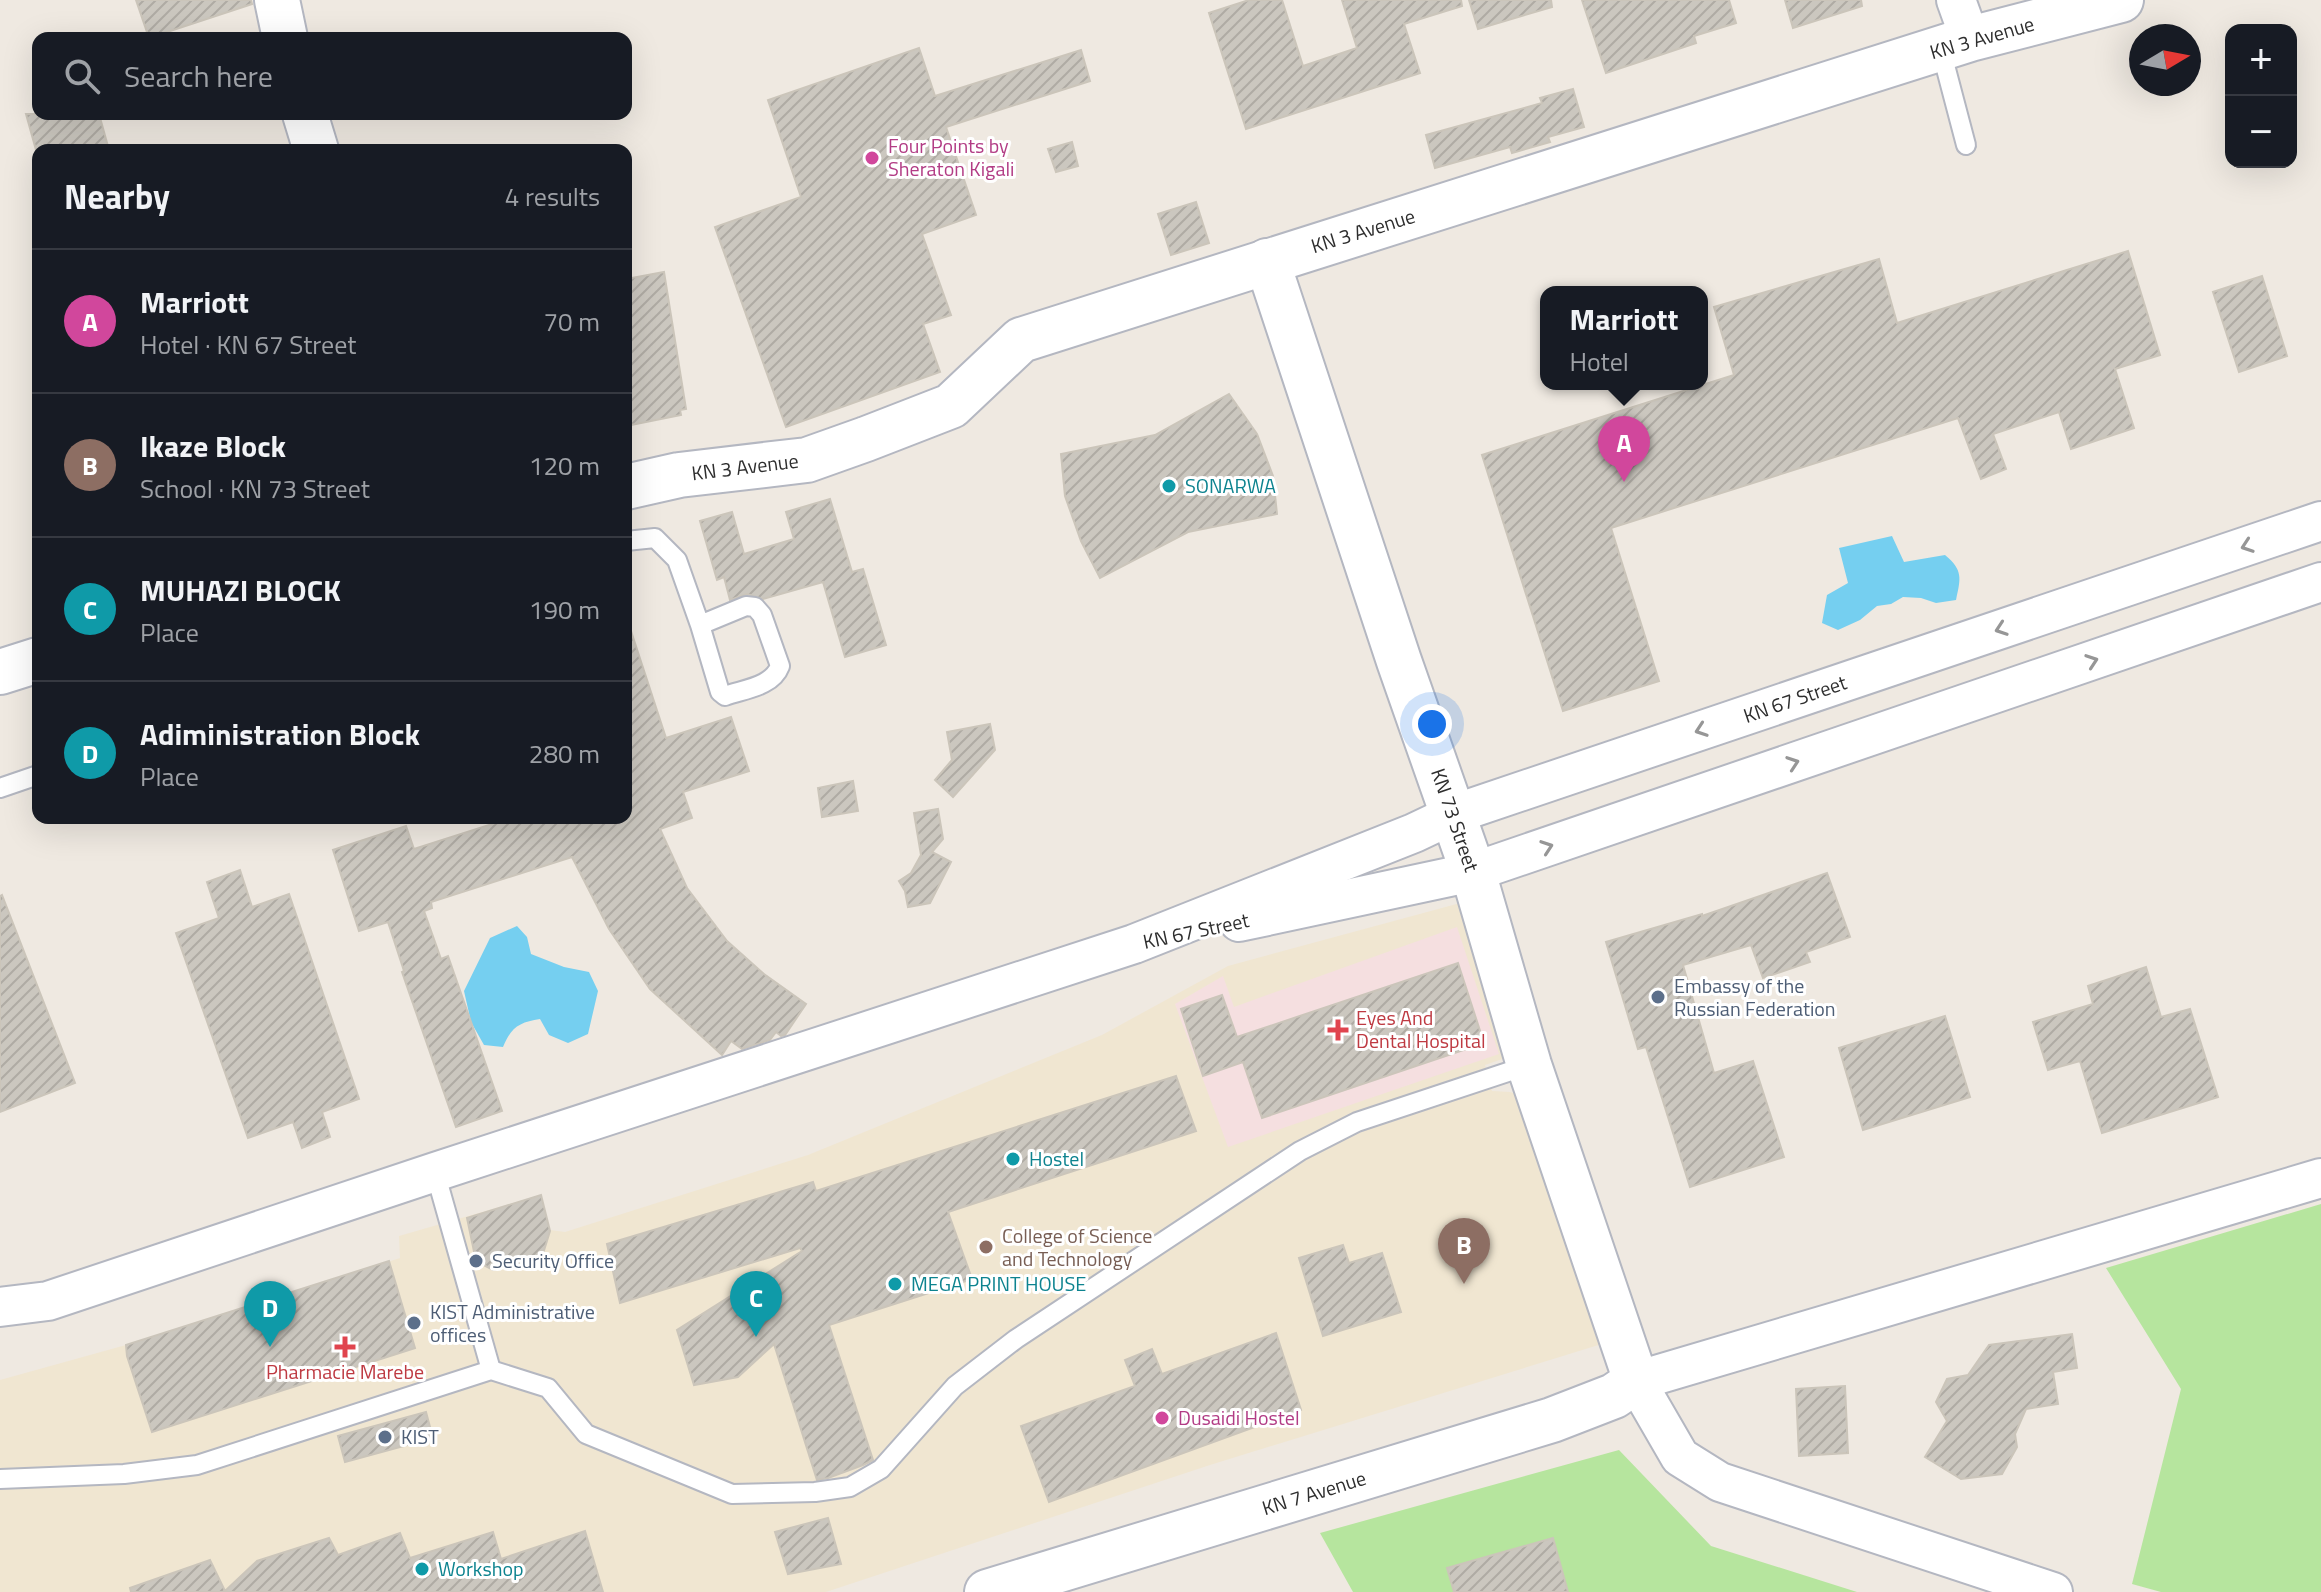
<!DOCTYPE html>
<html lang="en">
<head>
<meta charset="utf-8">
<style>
	:root { --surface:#171b24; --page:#242831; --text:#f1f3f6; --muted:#9ea1a6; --line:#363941; --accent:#0f766e }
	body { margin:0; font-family:"Titillium Web",sans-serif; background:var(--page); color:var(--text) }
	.controls { position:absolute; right:24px; top:24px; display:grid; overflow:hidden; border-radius:16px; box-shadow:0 8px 32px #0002 }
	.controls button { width:72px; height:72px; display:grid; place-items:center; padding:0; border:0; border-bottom:2px solid var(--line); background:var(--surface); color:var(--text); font:40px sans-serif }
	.compass { position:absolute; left:2129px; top:24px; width:72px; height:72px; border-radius:50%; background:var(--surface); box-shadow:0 8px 32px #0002; rotate:80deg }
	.you { position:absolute; left:1432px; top:724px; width:28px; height:28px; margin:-20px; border:6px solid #fff; border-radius:50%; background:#1a73e8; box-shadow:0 0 0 12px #1a73e833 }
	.badge { display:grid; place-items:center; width:52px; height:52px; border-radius:50%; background:var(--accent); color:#fff; font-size:26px; font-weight:700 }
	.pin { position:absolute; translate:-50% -66px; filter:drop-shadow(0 2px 4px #0008) }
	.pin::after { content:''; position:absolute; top:42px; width:28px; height:24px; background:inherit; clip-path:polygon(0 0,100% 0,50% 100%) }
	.popup { position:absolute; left:1540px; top:286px; width:168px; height:104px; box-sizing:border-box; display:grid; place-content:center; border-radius:16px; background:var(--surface); filter:drop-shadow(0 2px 6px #0005); font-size:26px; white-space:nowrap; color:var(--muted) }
	.popup b { font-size:30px; color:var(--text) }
	.popup::after { content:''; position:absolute; left:50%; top:100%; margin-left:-16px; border:16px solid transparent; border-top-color:var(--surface) }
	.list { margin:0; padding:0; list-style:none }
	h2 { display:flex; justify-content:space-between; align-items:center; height:104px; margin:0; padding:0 32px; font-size:34px }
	h2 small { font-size:26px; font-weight:400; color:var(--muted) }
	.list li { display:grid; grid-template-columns:52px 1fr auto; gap:24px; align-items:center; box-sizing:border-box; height:144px; padding:0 32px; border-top:2px solid var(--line) }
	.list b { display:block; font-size:30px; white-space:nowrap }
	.list p { margin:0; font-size:26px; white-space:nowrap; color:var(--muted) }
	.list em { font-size:26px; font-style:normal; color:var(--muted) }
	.icon { flex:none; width:44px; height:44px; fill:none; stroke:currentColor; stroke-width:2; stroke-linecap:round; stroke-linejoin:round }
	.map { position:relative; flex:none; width:2321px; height:1592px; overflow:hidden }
	.search { position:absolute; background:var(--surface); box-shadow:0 8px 32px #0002; left:32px; top:32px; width:600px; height:88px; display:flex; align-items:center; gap:20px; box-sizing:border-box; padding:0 28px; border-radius:16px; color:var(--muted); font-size:30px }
	.panel { position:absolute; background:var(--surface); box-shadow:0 8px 32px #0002; left:32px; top:144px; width:600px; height:680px; border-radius:16px }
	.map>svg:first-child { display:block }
	.education { fill:#f0e6d1 }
	.medical { fill:#f5dfe0 }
	.grass { fill:#b6e59e }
	.water { fill:#75cff0 }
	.building { fill:url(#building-hatch); stroke:#cbc5ba; stroke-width:2 }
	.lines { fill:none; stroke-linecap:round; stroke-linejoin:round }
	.service-casing { stroke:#b4b7c1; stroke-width:22 }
	.minor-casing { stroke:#b4b7c1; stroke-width:42 }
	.tertiary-casing { stroke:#b4b7c1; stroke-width:48 }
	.secondary-casing { stroke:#b4b7c1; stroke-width:48 }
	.service { stroke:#fff; stroke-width:18 }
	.minor { stroke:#fff; stroke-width:38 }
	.tertiary { stroke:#fff; stroke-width:44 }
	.secondary { stroke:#fff; stroke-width:44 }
	.oneway { stroke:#969696 }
	.hotel-dot { fill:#d1479c; stroke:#fff; stroke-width:3 }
	.culture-dot { fill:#0f9aa8; stroke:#fff; stroke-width:3 }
	.service-dot { fill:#5c6f8a; stroke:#fff; stroke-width:3 }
	.health-dot { fill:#e0444e; stroke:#fff; stroke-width:3 }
	.education-dot { fill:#8d6e63; stroke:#fff; stroke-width:3 }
	.labels { text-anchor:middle; stroke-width:6; stroke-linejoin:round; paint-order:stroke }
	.street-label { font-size:20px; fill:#2e2e2e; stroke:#fff }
	.hotel-label { font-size:20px; fill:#b23c85; stroke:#fff; text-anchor:start }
	.culture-label { font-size:20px; fill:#0d838f; stroke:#fff; text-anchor:start }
	.service-label { font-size:20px; fill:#4e5e75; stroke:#fff; text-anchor:start }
	.health-label { font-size:20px; fill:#be3a42; stroke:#fff; text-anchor:start }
	.education-label { font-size:20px; fill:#785e54; stroke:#fff; text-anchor:start }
</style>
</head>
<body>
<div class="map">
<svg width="2321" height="1592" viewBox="0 0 2321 1592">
	<defs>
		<pattern id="building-hatch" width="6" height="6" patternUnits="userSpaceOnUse" patternTransform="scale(2)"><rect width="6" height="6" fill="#cbc7bf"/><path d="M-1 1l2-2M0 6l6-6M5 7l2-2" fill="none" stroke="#afaba4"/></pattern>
	</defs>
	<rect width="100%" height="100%" fill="#efe9e1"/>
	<path class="education" d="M1464 902 1508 1057 1485 1065 1492 1091 1510 1092 1519 1095 1605 1343 1210 1465 826 1592H0V1380L126 1345 400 1258 399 1236 541 1195 550 1230 565 1232 808 1155 1102 1035 1228 966Z"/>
	<path class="medical" d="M1457 927 1499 1054 1228 1147 1175 1004 1223 976 1234 1007Z"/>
	<g class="grass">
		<path d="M2321 1204V1592H2161L2132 1584 2181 1389 2106 1268Z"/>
		<path d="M1619 1450 1711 1546 1857 1592H1353L1320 1533Z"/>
	</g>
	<g class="water">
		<path d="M1892 536 1904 562 1945 555C1963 570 1961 578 1956 600L1936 603 1921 598 1903 597 1891 604 1877 606 1860 620 1838 630 1822 623 1827 595 1848 583 1839 548Z"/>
		<path d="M517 926 527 937 531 954 564 967 589 972 598 991 588 1034 568 1043 549 1035 540 1019C520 1022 511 1027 503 1047L484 1045 471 1022 464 991 490 938Z"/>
	</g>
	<g class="building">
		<path d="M136 0H251L252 4 149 38Z"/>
		<path d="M1249 0H1282L1303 66 1357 48 1342 0H1461L1462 6 1404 24 1420 73 1246 129 1209 13Z"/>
		<path d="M1469 0H1551L1552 7 1478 29Z"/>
		<path d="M1582 0H1729L1736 23 1694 36 1696 43 1606 73Z"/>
		<path d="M1785 0H1861L1862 6 1793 28Z"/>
		<path d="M919 48 935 96 1081 50 1090 81 946 127 976 215 922 234 951 315 923 324 940 372 786 427 715 227 801 197 768 100Z"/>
		<path d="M1573 89 1584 127 1548 137 1550 142 1512 153 1510 147 1435 168 1426 135 1542 103 1540 98Z"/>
		<path d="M26 114H99L109 150H36Z"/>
		<path d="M1072 142 1078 166 1056 172 1048 149Z"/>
		<path d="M1196 202 1209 243 1171 255 1158 214Z"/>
		<path d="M2128 251 2160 355 2115 369 2134 428 2071 449 2059 412 1993 434 2006 469 1981 479 1958 418 1611 528 1659 681 1563 711 1482 455 1734 375 1714 307 1879 259 1897 323Z"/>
		<path d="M664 272 686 409 680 410 681 415 626 426V279Z"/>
		<path d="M2262 276 2287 356 2239 372 2213 292Z"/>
		<path d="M1229 394 1257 434 1273 476 1277 514 1188 532 1100 578 1081 541 1065 496 1061 454 1155 435Z"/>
		<path d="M830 499 852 572 863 569 886 645 845 657 823 582 763 599 747 594 730 600 724 577 717 580 700 521 732 512 744 554 794 539 786 512Z"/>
		<path d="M631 631 666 738 731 717 749 771 683 792 692 818 660 829 687 888 727 941 764 974 806 1004 785 1035 781 1036 776 1032 770 1040 742 1049 731 1041 722 1055 650 989 609 929 572 857 431 902 432 908 424 911 441 959 448 956 502 1111 456 1127 402 972 404 971 388 922 359 931 333 850 406 826 414 849 511 818H626V632Z"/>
		<path d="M990 724 995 750 953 797 935 780 952 760 947 732Z"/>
		<path d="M853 781 858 811 822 817 818 788Z"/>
		<path d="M938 809 943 839 932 852 951 862 930 903 908 907 905 891 899 881 911 873 921 855 914 813Z"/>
		<path d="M240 870 252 907 289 894 359 1099 322 1112 330 1137 302 1148 293 1122 248 1138 176 933 219 918 207 882Z"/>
		<path d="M1827 873 1850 937 1806 952 1810 962 1763 978 1751 945 1683 965 1714 1073 1753 1061 1784 1157 1690 1187 1646 1047 1638 1049 1606 942 1702 914V916Z"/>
		<path d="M2 895 75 1083 0 1112V896Z"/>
		<path d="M1458 963 1484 1043 1262 1118 1243 1062 1203 1076 1181 1009 1222 995 1237 1037Z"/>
		<path d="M2146 967 2161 1017 2190 1009 2218 1097 2102 1133 2080 1061 2048 1070 2033 1022 2093 1004 2088 986Z"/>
		<path d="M1945 1016 1970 1097 1863 1130 1839 1048Z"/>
		<path d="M1176 1076 1196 1131 948 1212 972 1279 829 1325 873 1460 863 1465 828 1478 817 1480 774 1344 738 1377 694 1385 677 1330 802 1251 800 1248 620 1303 607 1244 813 1182 816 1191Z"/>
		<path d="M541 1195 550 1231 542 1257 493 1270 476 1261 467 1218Z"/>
		<path d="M1343 1245 1349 1263 1382 1253 1401 1312 1323 1336 1299 1258Z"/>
		<path d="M389 1261 415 1348 152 1432 127 1356 126 1345Z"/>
		<path d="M1276 1333 1301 1410 1049 1502 1021 1426 1135 1386 1125 1360 1152 1349 1162 1374Z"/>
		<path d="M2072 1334 2077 1368 2053 1372 2058 1404 2026 1409 2015 1434 2017 1447 2002 1474 1961 1479 1925 1457 1947 1421 1936 1402 1947 1379 1968 1375 1989 1345Z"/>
		<path d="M1845 1386 1848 1453 1799 1456 1796 1389Z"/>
		<path d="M426 1412 433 1438 345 1462 338 1436Z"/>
		<path d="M828 1518 841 1564 788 1574 775 1532Z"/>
		<path d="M585 1531 603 1592H131L130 1588 210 1560 225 1591 257 1561 329 1538 338 1555 400 1533 410 1558 493 1532 501 1559Z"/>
		<path d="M1553 1538 1568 1592H1454L1447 1568Z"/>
	</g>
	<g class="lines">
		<g class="service-casing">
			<g id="service">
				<path d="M1941 50 1966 145"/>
				<path d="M626 541 655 538 677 560 700 625 720 692 725 696C744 689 772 687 780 666L762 615 755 607 746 606 700 625"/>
				<path d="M0 788 38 775"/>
				<path d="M435 1172 491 1370"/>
				<path d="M0 1479 124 1474 197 1465 491 1370 548 1388 586 1434 732 1494 815 1492 850 1487 881 1469 955 1386 1016 1339 1300 1151 1357 1122 1529 1065"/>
			</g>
		</g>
		<g class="minor-casing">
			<g id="minor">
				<path d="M1956 0 1970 39"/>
				<path d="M1239 922 1473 872 2321 582"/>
				<path d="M0 1307 48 1301 435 1172 1134 944 1414 833 1454 814 2321 521"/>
				<path d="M2053 1592 1720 1482 1680 1457 1636 1381 2321 1178"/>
			</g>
		</g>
		<g class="tertiary-casing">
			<g id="tertiary">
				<path d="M277 0 285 38"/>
				<path d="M305 114 316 150"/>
				<path d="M987 1592 1552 1420 1614 1396 1636 1381 1529 1065 1473 872 1399 661 1267 261"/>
			</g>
		</g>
		<g class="secondary-casing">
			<g id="secondary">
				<path d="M626 487 679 475 807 460 866 439 951 406 1021 340 1970 39 2121 0"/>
				<path d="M0 672 38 660"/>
			</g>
		</g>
		<use href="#service" class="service"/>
		<use href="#minor" class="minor"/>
		<use href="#tertiary" class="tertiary"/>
		<use href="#secondary" class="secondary"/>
	</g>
	<defs><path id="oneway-chevron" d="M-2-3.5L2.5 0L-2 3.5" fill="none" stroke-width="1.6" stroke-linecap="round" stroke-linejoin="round" transform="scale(2)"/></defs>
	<g class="oneway">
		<use href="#oneway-chevron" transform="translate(2247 546) rotate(161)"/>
		<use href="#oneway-chevron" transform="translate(2001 629) rotate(161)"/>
		<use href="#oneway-chevron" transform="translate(2092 661) rotate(-19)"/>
		<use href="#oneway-chevron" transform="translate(1701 730) rotate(161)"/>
		<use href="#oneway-chevron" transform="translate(1793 763) rotate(-19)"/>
		<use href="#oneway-chevron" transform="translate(1547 847) rotate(-19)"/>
	</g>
	<g class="hotel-dot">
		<circle cx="872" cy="158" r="8"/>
		<circle cx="1162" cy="1418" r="8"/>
	</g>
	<g class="culture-dot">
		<circle cx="1169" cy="486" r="8"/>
		<circle cx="1013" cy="1159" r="8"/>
		<circle cx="895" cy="1284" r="8"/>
		<circle cx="422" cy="1569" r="8"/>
	</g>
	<g class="service-dot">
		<circle cx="1658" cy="997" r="8"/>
		<circle cx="476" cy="1261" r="8"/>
		<circle cx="414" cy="1323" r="8"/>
		<circle cx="385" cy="1437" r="8"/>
	</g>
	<g class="health-dot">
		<path d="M1334 1018h8v8h8v8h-8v8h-8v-8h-8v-8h8z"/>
		<path d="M341 1335h8v8h8v8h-8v8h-8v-8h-8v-8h8z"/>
	</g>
	<circle class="education-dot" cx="986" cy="1247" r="8"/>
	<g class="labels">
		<g class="street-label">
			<text transform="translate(1982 38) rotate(-16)" y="7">KN 3 Avenue</text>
			<text transform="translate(1363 231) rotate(-17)" y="7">KN 3 Avenue</text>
			<text transform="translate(745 467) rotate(-7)" y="7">KN 3 Avenue</text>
			<text transform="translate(1795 699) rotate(-19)" y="7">KN 67 Street</text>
			<text transform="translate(1455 820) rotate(71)" y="7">KN 73 Street</text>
			<text transform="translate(1196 931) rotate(-12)" y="7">KN 67 Street</text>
			<text transform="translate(1314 1493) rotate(-17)" y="7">KN 7 Avenue</text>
		</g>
		<g class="hotel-label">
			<text x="888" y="153">Four Points by<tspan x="888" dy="23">Sheraton Kigali</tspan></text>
			<text x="1178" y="1425">Dusaidi Hostel</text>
		</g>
		<g class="culture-label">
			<text x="1185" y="493">SONARWA</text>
			<text x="1029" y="1166">Hostel</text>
			<text x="911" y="1291">MEGA PRINT HOUSE</text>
			<text x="438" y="1576">Workshop</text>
		</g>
		<g class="service-label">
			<text x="1674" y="993">Embassy of the<tspan x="1674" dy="23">Russian Federation</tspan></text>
			<text x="492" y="1268">Security Office</text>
			<text x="430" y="1319">KIST Administrative<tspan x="430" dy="23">offices</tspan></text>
			<text x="401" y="1444">KIST</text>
		</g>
		<g class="health-label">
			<text x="1356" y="1025">Eyes And<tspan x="1356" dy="23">Dental Hospital</tspan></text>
			<text x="345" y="1379" text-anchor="middle">Pharmacie Marebe</text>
		</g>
		<g class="education-label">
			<text x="1002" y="1243">College of Science<tspan x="1002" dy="23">and Technology</tspan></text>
		</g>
	</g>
</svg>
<div class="controls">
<button>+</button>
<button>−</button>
</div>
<svg class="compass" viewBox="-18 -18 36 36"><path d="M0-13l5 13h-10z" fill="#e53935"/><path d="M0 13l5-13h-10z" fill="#9ea1a6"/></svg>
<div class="you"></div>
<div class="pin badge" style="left:1624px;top:482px;background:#d1479c">A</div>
<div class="popup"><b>Marriott</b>Hotel</div>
<div class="pin badge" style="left:1464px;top:1284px;background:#8d6e63">B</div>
<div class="pin badge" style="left:756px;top:1337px;background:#0f9aa8">C</div>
<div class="pin badge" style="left:270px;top:1347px;background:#0f9aa8">D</div>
<div class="search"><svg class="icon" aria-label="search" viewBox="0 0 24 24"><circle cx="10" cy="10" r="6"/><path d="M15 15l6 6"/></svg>Search here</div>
<section class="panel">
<h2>Nearby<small>4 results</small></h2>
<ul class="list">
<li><span class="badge" style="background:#d1479c">A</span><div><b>Marriott</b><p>Hotel · KN 67 Street</p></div><em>70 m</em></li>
<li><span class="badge" style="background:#8d6e63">B</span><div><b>Ikaze Block</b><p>School · KN 73 Street</p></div><em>120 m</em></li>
<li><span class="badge" style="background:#0f9aa8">C</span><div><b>MUHAZI BLOCK</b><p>Place</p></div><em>190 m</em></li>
<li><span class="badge" style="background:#0f9aa8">D</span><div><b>Adiministration Block</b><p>Place</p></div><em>280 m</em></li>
</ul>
</section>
</div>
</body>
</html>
